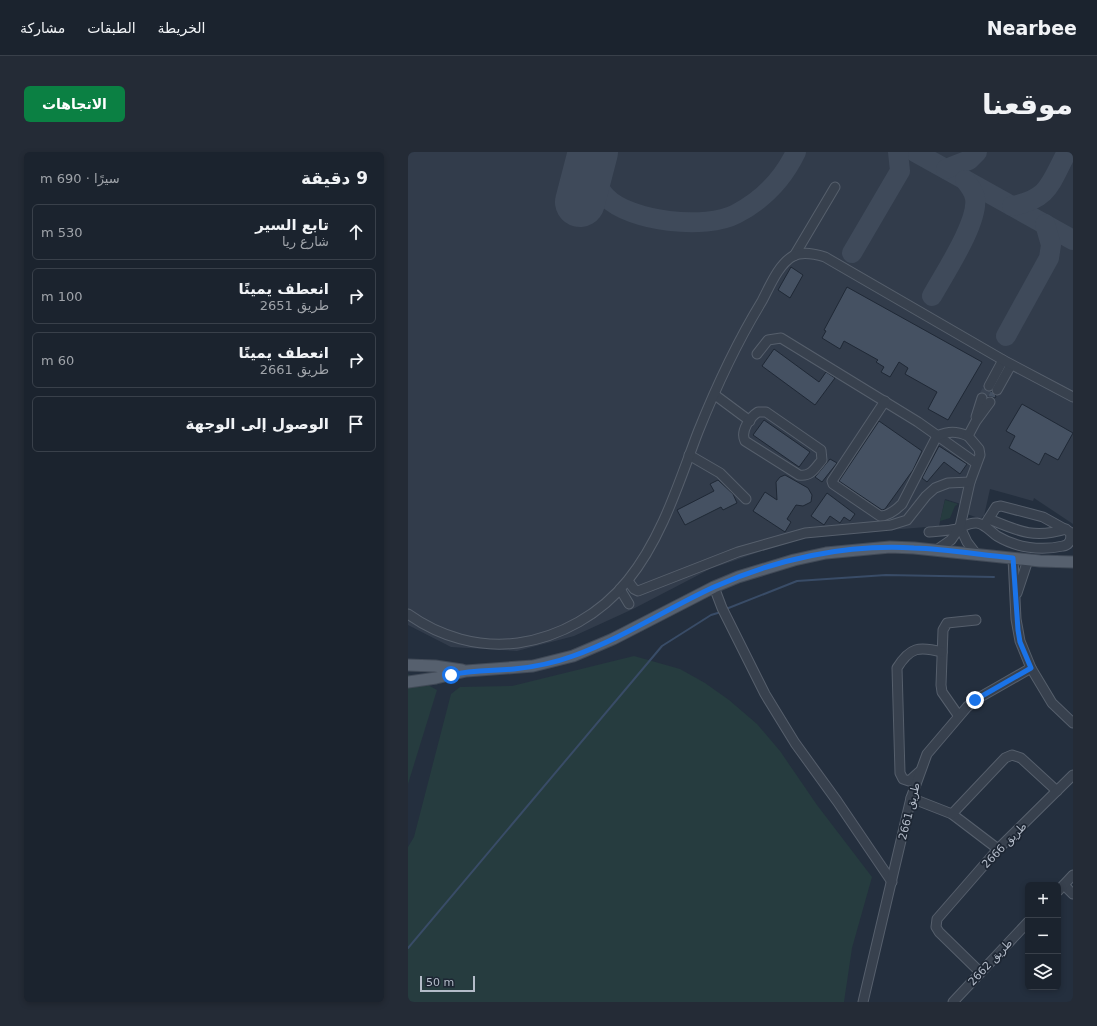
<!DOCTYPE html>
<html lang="ar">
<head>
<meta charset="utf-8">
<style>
	:root { --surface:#1b232e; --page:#242b36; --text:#f1f3f6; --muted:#a0a4aa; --line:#39404a; --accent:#0b8043 }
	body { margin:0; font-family:"DejaVu Sans","Noto Naskh Arabic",sans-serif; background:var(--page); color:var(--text); direction:rtl }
	.controls { position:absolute; right:12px; bottom:12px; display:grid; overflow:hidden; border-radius:6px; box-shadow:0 2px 6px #0003 }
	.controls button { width:36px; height:36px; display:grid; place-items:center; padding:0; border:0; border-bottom:1px solid var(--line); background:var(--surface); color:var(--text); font:20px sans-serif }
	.scale { position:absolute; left:12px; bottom:10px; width:55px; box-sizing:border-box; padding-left:4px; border:2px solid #b4bcc9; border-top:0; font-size:11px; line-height:14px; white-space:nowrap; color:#b4bcc9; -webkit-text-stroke:3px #1d2633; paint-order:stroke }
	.stop { position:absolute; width:12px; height:12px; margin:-9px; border:3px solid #1a73e8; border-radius:50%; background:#fff }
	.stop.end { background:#1a73e8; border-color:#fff; box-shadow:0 1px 4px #0008 }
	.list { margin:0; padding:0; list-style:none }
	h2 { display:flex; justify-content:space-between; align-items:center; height:52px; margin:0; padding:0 16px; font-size:17px }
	h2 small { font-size:13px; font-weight:400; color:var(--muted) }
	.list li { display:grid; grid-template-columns:26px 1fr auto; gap:12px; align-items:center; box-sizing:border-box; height:56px; margin:0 8px 8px; padding:0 8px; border:1px solid var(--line); border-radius:6px }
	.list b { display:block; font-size:15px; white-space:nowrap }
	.list p { margin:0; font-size:13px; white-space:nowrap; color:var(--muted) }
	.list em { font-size:13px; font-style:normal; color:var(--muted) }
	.icon { flex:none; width:22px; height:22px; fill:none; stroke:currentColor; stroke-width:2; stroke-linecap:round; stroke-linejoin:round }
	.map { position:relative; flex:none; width:665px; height:850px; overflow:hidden; direction:ltr; border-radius:6px }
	header { display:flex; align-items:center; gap:24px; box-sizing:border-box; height:56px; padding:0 20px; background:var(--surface); border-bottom:1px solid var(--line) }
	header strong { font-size:19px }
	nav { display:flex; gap:22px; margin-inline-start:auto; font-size:14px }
	.intro { display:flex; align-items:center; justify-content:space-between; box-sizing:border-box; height:96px; padding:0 24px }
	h1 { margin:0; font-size:28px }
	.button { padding:10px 18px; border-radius:6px; background:var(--accent); color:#fff; font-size:14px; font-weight:700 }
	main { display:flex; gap:24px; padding:0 24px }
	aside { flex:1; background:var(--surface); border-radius:6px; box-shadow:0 2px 6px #0003 }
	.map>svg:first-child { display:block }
	.airport { fill:#323c4b }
	.green { fill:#263c3f }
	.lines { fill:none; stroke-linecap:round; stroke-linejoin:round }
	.stream { stroke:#394c67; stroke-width:2 }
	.taxiway { stroke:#3f4a5a; stroke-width:20 }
	.runway { stroke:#3f4a5a; stroke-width:50 }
	.building { fill:#455162; stroke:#1f2835 }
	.minor-tunnel { stroke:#3a4453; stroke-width:9; stroke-dasharray:9 4.5; stroke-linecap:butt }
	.minor-casing { stroke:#565f6c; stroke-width:11 }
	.major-casing { stroke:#414a57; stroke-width:13 }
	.minor { stroke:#38414e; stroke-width:9 }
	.major { stroke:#56606e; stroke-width:11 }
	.route { stroke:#1a73e8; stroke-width:5 }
	.labels { text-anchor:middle; stroke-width:3.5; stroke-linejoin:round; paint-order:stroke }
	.street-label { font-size:11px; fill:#b4bcc9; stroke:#1d2633 }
</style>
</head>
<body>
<header>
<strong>Nearbee</strong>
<nav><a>الخريطة</a><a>الطبقات</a><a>مشاركة</a></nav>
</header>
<div class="intro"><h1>موقعنا</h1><a class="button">الاتجاهات</a></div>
<main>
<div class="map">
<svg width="665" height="850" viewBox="0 0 665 850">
	<rect width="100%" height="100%" fill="#242f3e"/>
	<path class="airport" d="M0 0H665V372L626 346 625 349 582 337 576 364H575L573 367 559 362 556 353 537 347 531 374 394 385 302 417 225 457 166 484 109 499 43 495 0 473Z"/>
	<g class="green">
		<path d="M537 348 550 352 547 354 542 366 532 369Z"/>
		<path d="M226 504 272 517 297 531 321 548 349 572 372 599 409 653 464 725 444 796 436 850H0V695L6 685 43 542 52 535 104 534Z"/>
		<path d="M0 522 29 538 0 632Z"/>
	</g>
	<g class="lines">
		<g class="stream">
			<path d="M318 457 389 429 478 423 586 425"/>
			<path d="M0 796 254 494 303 463 313 460"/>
		</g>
		<g class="taxiway">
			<path d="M507 0 665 88"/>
			<path d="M184 6C186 19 188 35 198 45 222 70 298 78 328 62 355 48 375 27 388 0"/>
			<path d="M538 17 561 8 569 0"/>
			<path d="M604 54C642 47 642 31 659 0"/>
			<path d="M444 101 492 19 490 0"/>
			<path d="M524 144C536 122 571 70 567 46 566 40 561 33 557 28"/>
			<path d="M598 184 641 106 643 93 637 72"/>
		</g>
		<path class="runway" d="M172 50 185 0"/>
	</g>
	<g class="building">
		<path d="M383 115 395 123 382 146 370 138Z"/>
		<path d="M439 135 574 210 540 268 520 257 529 240 497 222 500 216 491 210 482 225 473 220 476 215 468 210 470 208 436 189 432 197 414 186 418 179 416 178Z"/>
		<path d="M366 197 411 230 418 220 427 226 407 253 354 214Z"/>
		<path d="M576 238 583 239 588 244 587 246 580 244 575 240Z"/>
		<path d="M614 252 665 281 650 308 637 301 631 313 601 296 607 284 598 279Z"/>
		<path d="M356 268 402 300 391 315 345 283Z"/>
		<path d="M471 269 514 299 505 318 477 357 474 358 431 329Z"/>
		<path d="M531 294 559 312 552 322 536 310 519 330 514 326Z"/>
		<path d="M422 307 429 311 414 330 407 325Z"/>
		<path d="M377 323 400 336 404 343 403 350 395 354 388 353 379 367 383 370 377 380 345 359 357 340 369 348 368 330 372 325Z"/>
		<path d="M310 328 325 342 329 351 315 358 313 355 277 373 269 358 306 339 302 332Z"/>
		<path d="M419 341 447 362 442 369 436 365 432 371 422 364 416 373 403 364Z"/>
	</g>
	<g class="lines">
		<path class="minor-tunnel" d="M574 246 581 234"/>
		<g class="minor-casing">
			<g id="minor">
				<path d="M386 104 427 35"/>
				<path d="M349 202 360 188 373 186 510 270 568 311"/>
				<path d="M581 234 595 208"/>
				<path d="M589 238 603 213"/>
				<path d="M307 243 342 269"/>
				<path d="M477 249 424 329 425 332 472 364C481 364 488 358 494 352L529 284C541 279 548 279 560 284"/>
				<path d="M350 260H358L413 298 414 308C407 316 403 325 391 323L337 289C332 279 342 265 350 260Z"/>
				<path d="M568 265 574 246"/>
				<path d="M281 303 312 321 338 347"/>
				<path d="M581 367C610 379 626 387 658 377"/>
				<path d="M552 375 559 390 569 403"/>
				<path d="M521 380C530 379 540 379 548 377 555 375 561 370 569 371 577 372 583 380 589 384 609 396 633 399 655 394 662 393 664 386 662 380L635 365 593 354 588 355 576 374"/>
				<path d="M530 397 543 388 552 375 562 330 572 303 571 297 560 284 568 269 582 250"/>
				<path d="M605 406 608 467 612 489 623 516 644 551 665 571"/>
				<path d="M220 429 226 437 230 439 330 400 397 381 483 373 499 368 518 344 527 336 540 331 562 330"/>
				<path d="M306 435 314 456 357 542 387 591 429 649 484 730"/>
				<path d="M212 437 221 452"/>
				<path d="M609 441 620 408"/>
				<path d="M0 462C32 485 71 496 110 491 152 485 193 462 220 428 254 386 271 330 290 280 308 235 329 190 354 149 362 134 370 113 385 104 395 99 407 102 417 105L595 208 665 245"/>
				<path d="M550 563 534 540 533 533 535 478 539 471 568 468"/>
				<path d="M511 620 501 629 495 627 492 621 489 516C502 495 511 494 534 500"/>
				<path d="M503 646 544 662 590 697"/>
				<path d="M544 662 597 606 604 603 613 606 649 639"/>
				<path d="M656 733 665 742"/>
				<path d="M650 739 665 723"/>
				<path d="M572 820 531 780 528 775 529 767 590 697 665 623"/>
				<path d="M455 850 503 646 519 602 559 555 567 548 623 516"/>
				<path d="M545 850 620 770"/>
			</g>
		</g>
		<g class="major-casing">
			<g id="major">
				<path d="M0 513 27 514 54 518"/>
				<path d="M0 530 28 526 58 519 125 514 165 504 205 487 306 435 330 425 386 408 418 401 482 395 506 396 632 409 665 410"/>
			</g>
		</g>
		<use href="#minor" class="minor"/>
		<use href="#major" class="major"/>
	</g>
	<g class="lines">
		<path class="route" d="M43 523C64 518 85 519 106 517 126 515 146 511 165 504 215 486 258 457 306 435 368 407 438 392 506 396 539 397 572 403 605 406L610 478 612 490 623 516 567 548"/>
	</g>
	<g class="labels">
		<g class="street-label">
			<text transform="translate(501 659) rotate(-76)" y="4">طريق 2661</text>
			<text transform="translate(596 693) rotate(-46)" y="4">طريق 2666</text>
			<text transform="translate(582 810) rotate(-47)" y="4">طريق 2662</text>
		</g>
	</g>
</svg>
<div class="controls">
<button>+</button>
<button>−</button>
<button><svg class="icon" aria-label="layers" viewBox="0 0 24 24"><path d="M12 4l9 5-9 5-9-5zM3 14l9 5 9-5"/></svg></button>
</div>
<div class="scale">50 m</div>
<div class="stop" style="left:43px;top:523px"></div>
<div class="stop end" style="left:567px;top:548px"></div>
</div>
<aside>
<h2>9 دقيقة<small>سيرًا · 690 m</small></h2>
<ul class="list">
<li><svg class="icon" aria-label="ahead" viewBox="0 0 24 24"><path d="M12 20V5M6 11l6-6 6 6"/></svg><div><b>تابع السير</b><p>شارع ريا</p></div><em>530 m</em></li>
<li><svg class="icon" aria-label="right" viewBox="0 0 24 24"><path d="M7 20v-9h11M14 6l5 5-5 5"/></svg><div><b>انعطف يمينًا</b><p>طريق 2651</p></div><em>100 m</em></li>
<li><svg class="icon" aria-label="right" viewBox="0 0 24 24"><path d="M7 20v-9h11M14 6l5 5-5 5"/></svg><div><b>انعطف يمينًا</b><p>طريق 2661</p></div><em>60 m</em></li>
<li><svg class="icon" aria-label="arrive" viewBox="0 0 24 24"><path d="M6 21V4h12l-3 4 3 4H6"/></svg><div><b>الوصول إلى الوجهة</b></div></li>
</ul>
</aside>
</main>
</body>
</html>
